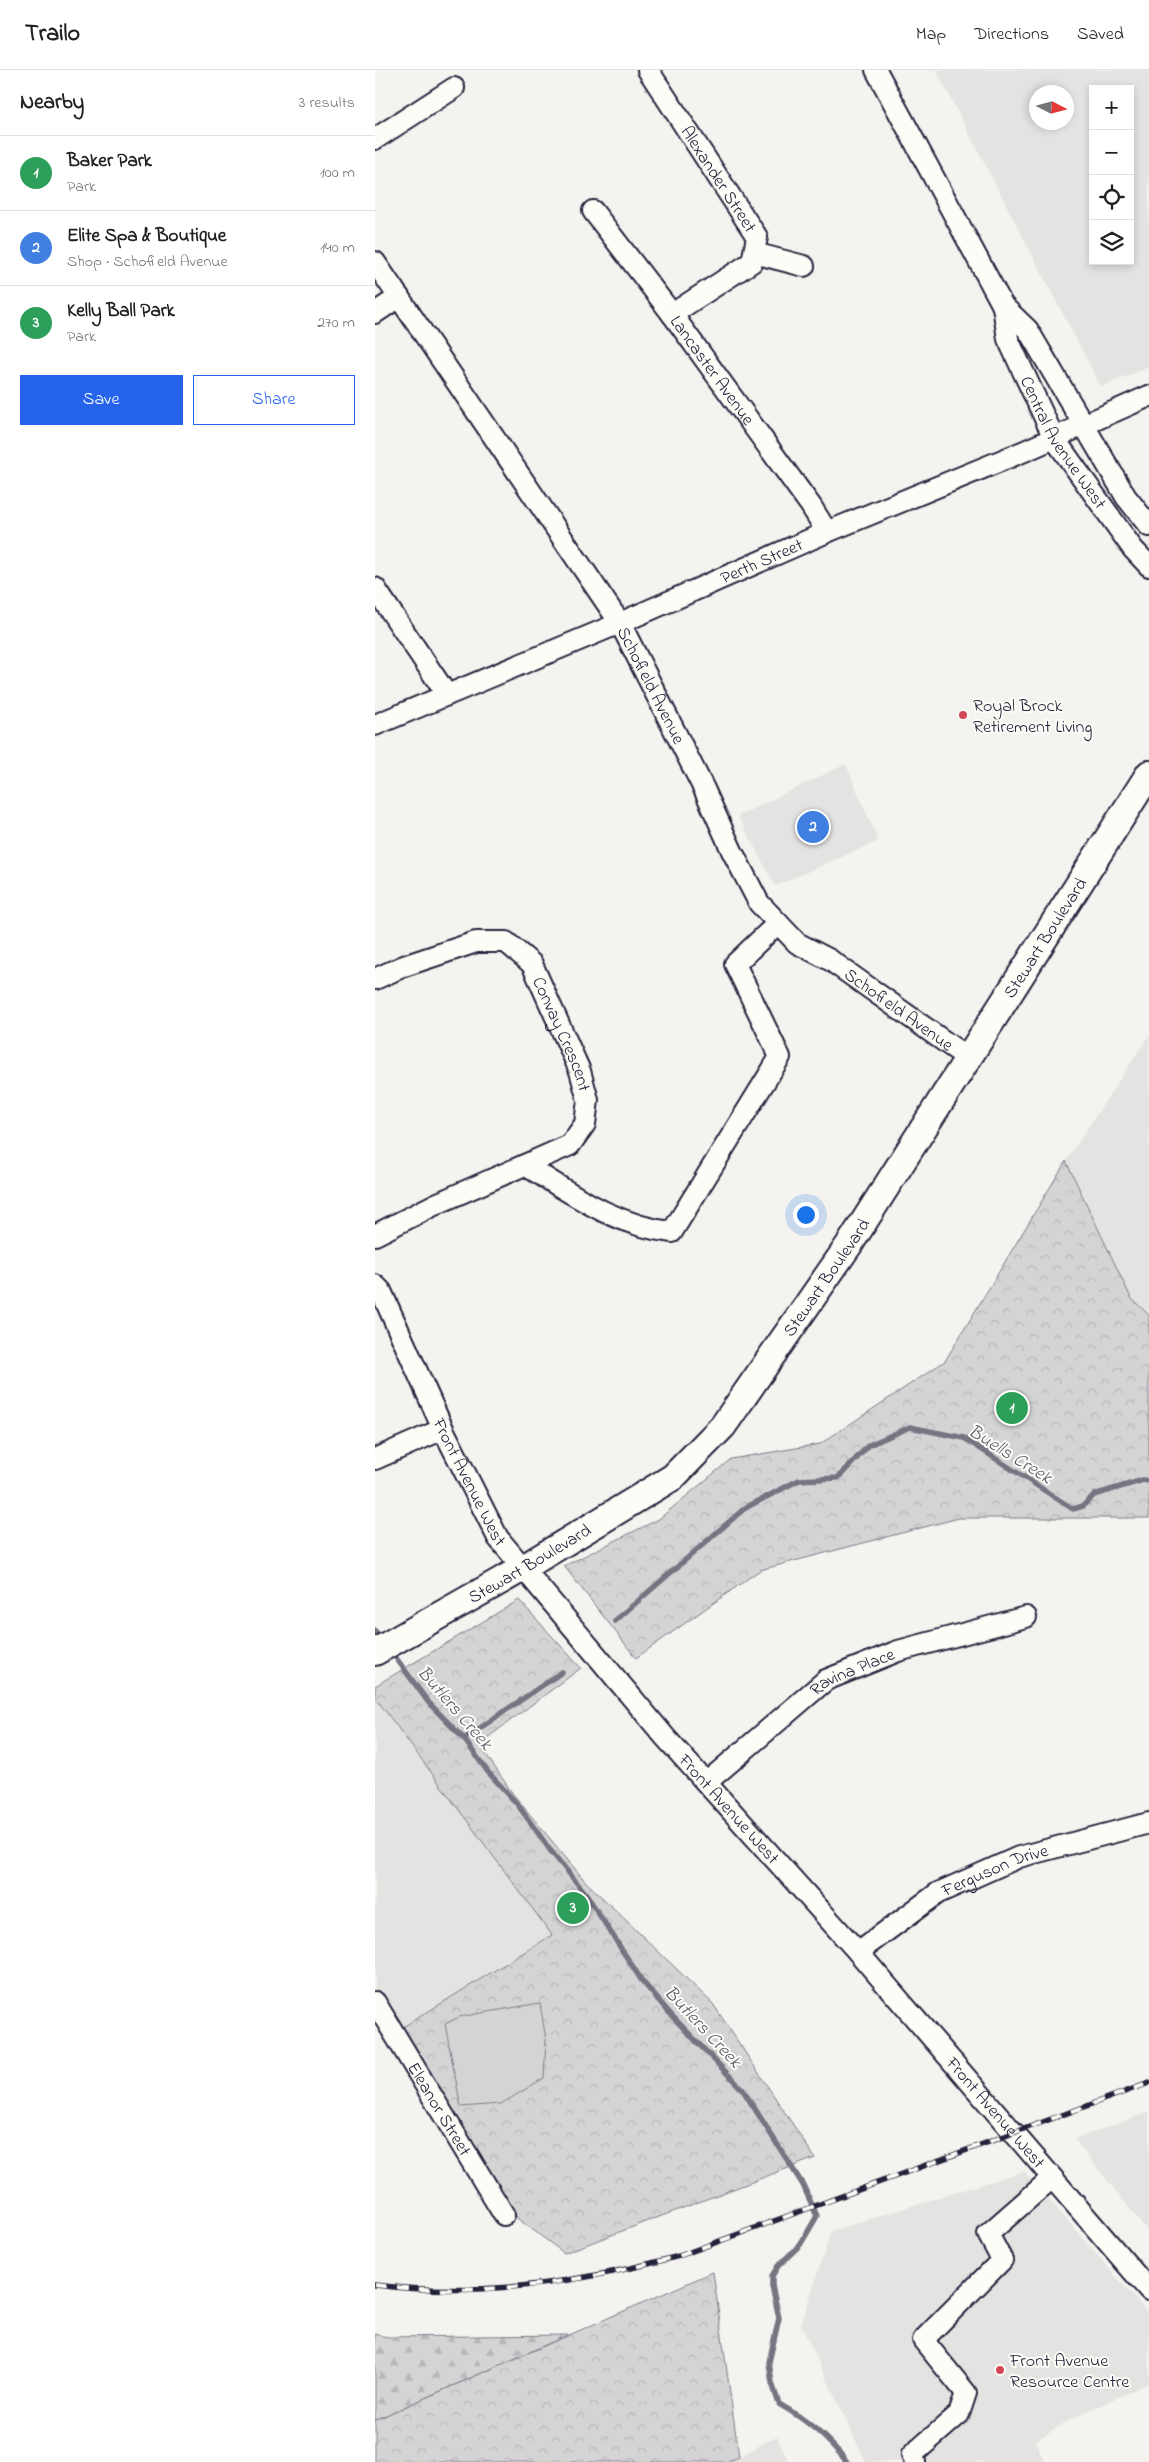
<!DOCTYPE html>
<html lang="en">
<head>
<meta charset="utf-8">
<style>
	:root { --surface:#fff; --page:#f6f6f6; --text:#202124; --muted:#757577; --line:#e0e0e0; --accent:#2563eb }
	body { margin:0; font-family:"Indie Flower",sans-serif; background:var(--page); color:var(--text) }
	.controls { position:absolute; right:15px; top:15px; display:grid; overflow:hidden; border-radius:0px; box-shadow:0 2px 8px #0003 }
	.controls button { width:45px; height:45px; display:grid; place-items:center; padding:0; border:0; border-bottom:1px solid var(--line); background:var(--surface); color:var(--text); font:25px sans-serif }
	.compass { position:absolute; left:654px; top:15px; width:45px; height:45px; border-radius:50%; background:var(--surface); box-shadow:0 2px 8px #0003; rotate:96deg }
	.you { position:absolute; left:430px; top:1144px; width:18px; height:18px; margin:-12px; border:4px solid #fff; border-radius:50%; background:#1a73e8; box-shadow:0 0 0 8px #1a73e833 }
	.badge { display:grid; place-items:center; width:32px; height:32px; border-radius:50%; background:var(--accent); color:#fff; font-size:16px; font-weight:700 }
	.pin { position:absolute; translate:-50% -50%; border:2px solid #fff; box-shadow:0 1px 5px #0006 }
	.list { margin:0; padding:0; list-style:none }
	h2 { display:flex; justify-content:space-between; align-items:center; height:65px; margin:0; padding:0 20px; font-size:21px }
	h2 small { font-size:16px; font-weight:400; color:var(--muted) }
	.list li { display:grid; grid-template-columns:32px 1fr auto; gap:15px; align-items:center; box-sizing:border-box; height:75px; padding:0 20px; border-top:1px solid var(--line) }
	.list b { display:block; font-size:19px; white-space:nowrap }
	.list p { margin:0; font-size:16px; white-space:nowrap; color:var(--muted) }
	.list em { font-size:16px; font-style:normal; color:var(--muted) }
	.actions { display:flex; gap:10px; padding:15px 20px }
	.actions a { flex:1; padding:11px 0; border:1px solid var(--accent); border-radius:0px; text-align:center; font-size:18px; color:var(--accent) }
	.actions .main { background:var(--accent); color:#fff }
	.icon { flex:none; width:28px; height:28px; fill:none; stroke:currentColor; stroke-width:2; stroke-linecap:round; stroke-linejoin:round }
	.map { position:relative; flex:none; width:774px; height:2392px; overflow:hidden }
	header { display:flex; align-items:center; gap:30px; box-sizing:border-box; height:70px; padding:0 25px; background:var(--surface); border-bottom:1px solid var(--line) }
	header strong { font-size:24px }
	nav { display:flex; gap:28px; margin-inline-start:auto; font-size:18px }
	main { display:flex }
	aside { flex:1; background:var(--surface) }
	.map>svg:first-child { display:block }
	.built { fill:#e4e3e2; fill-rule:evenodd }
	.forest { fill:url(#forest-firs); stroke:#7c7b88 }
	.park { fill:url(#park-crowns); stroke:#7c7b88 }
	.garden { fill:#d5d4d5; stroke:#7c7b88 }
	.lines { fill:none; stroke-linecap:round; stroke-linejoin:round }
	.stream { stroke:#757582; stroke-width:5.5 }
	.minor-casing { stroke:#22223b; stroke-width:24 }
	.major-casing { stroke:#22223b; stroke-width:30 }
	.minor { stroke:#fdfcf7; stroke-width:20 }
	.major { stroke:#fdfcf7; stroke-width:26 }
	.rail-casing { stroke:#22223b; stroke-width:5.5 }
	.rail { stroke:#fdfcf7; stroke-width:4; stroke-dasharray:11; stroke-linecap:butt }
	.poi-dot { fill:#d1495b; stroke:#fdfcf7; stroke-width:2 }
	.labels { text-anchor:middle; stroke-width:4; stroke-linejoin:round; paint-order:stroke }
	.street-label { font-size:18px; fill:#22223b; stroke:#fdfcf7 }
	.poi-label { font-size:18px; fill:#22223b; stroke:#fdfcf7; text-anchor:start }
	.water-label { font-size:19px; font-style:italic; fill:#59596b; stroke:#fdfcf7 }
</style>
</head>
<body>
<header>
<strong>Trailo</strong>
<nav><a>Map</a><a>Directions</a><a>Saved</a></nav>
</header>
<main>
<aside>
<h2>Nearby<small>3 results</small></h2>
<ul class="list">
<li><span class="badge" style="background:#2e9e5b">1</span><div><b>Baker Park</b><p>Park</p></div><em>100 m</em></li>
<li><span class="badge" style="background:#3f7fe0">2</span><div><b>Elite Spa &amp; Boutique</b><p>Shop · Schofield Avenue</p></div><em>140 m</em></li>
<li><span class="badge" style="background:#2e9e5b">3</span><div><b>Kelly Ball Park</b><p>Park</p></div><em>270 m</em></li>
</ul>
<div class="actions"><a class="main">Save</a><a>Share</a></div>
</aside>
<div class="map">
<svg width="774" height="2392" viewBox="0 0 774 2392">
	<defs>
		<pattern id="forest-firs" width="22" height="20" patternUnits="userSpaceOnUse" patternTransform="scale(1.25)"><rect width="22" height="20" fill="#d5d4d5"/><path d="M5 1l3.5 6h-7zM16 11l3.5 6h-7z" fill="#b7b6b8"/></pattern>
		<pattern id="park-crowns" width="20" height="18" patternUnits="userSpaceOnUse" patternTransform="scale(1.25)"><rect width="20" height="18" fill="#d5d4d5"/><path d="M2 6a3 3 0 1 1 6 0M12 15a3 3 0 1 1 6 0" fill="none" stroke="#b7b6b8"/></pattern>
	</defs>
	<rect width="100%" height="100%" fill="#f4f3ef"/>
	<filter id="ink" filterUnits="userSpaceOnUse"><feTurbulence type="fractalNoise" baseFrequency=".02" numOctaves="2"/><feDisplacementMap in="SourceGraphic" scale="10" xChannelSelector="R" yChannelSelector="G"/><feConvolveMatrix kernelMatrix="1 2 1 2 8 2 1 2 1" color-interpolation-filters="sRGB"/></filter>
	<g filter="url(#ink)">
		<g class="built">
			<path d="M561 0H774V297L726 317ZM718 19H755V191H718ZM662 22H692V52H662Z"/>
			<path d="M471 694 503 771 400 816 363 746Z"/>
			<path d="M774 965V1245L756 1228 691 1091Z"/>
			<path d="M0 1627 177 1865 28 1957 7 1920 0 1923Z"/>
			<path d="M774 2042V2163L699 2069Z"/>
			<path d="M649 2101 774 2244V2313L700 2347 660 2371 670 2392H491L426 2255 456 2161Z"/>
			<path d="M402 2366 414 2392H353L364 2387Z"/>
		</g>
		<path class="forest" d="M0 2264 12 2267 193 2265 0 2350Z"/>
		<g class="park">
			<path d="M691 1091 756 1228 774 1245V1448H584L385 1500 261 1588 189 1496 284 1449 356 1389 445 1374 570 1291Z"/>
			<path d="M144 1530 206 1598 104 1674 138 1724 210 1811 338 1934 440 2088 189 2183 143 2149 28 1957 177 1865 0 1627V1616Z"/>
			<path d="M338 2202 364 2387 353 2392H0V2350Z"/>
		</g>
		<path class="garden" d="M165 1933 171 1970 169 2008 126 2034 86 2037 70 1954 84 1947Z"/>
		<g class="lines">
			<g class="stream">
				<path d="M240 1551 370 1438 424 1410 463 1408 494 1375 535 1357 589 1368 698 1439 708 1436 719 1425 768 1410 774 1411"/>
				<path d="M0 1561 7 1570"/>
				<path d="M16 1581 53 1632 89 1669 113 1702 143 1735 175 1780 211 1824 267 1911 298 1947 368 2020 428 2115 442 2146 425 2175 403 2196 397 2206V2216L404 2248 394 2292 397 2313 404 2334C429 2348 454 2369 472 2392"/>
				<path d="M89 1669 187 1602"/>
			</g>
			<g class="minor-casing">
				<g id="minor">
					<path id="s1" d="M273 0 382 167 377 192 297 244"/>
					<path d="M501 0 628 236 653 260 751 427 774 456"/>
					<path d="M0 69 79 18"/>
					<path id="s2" d="M218 141 297 244 436 436 452 462"/>
					<path d="M379 183 429 196"/>
					<path id="s3" d="M0 192 245 553 329 719 357 781 384 833 422 873 455 890 594 989"/>
					<path id="s4" d="M628 236 633 269 679 368 758 479 774 496"/>
					<path d="M0 243 24 227"/>
					<path d="M0 518 72 625"/>
					<path id="s5" d="M0 655 245 553 452 462 652 380 774 326"/>
					<path id="s6" d="M0 909 29 896 101 872H131L157 894 205 1001 213 1030 210 1054 195 1075 61 1134 0 1165"/>
					<path d="M150 1095C197 1124 241 1156 297 1162L405 987 360 894 403 853"/>
					<path id="s7" d="M0 1215 6 1221 68 1359 123 1468 290 1667 483 1882 774 2220"/>
					<path d="M0 1389 68 1359"/>
					<path id="s8" d="M332 1712 451 1610 523 1581 651 1547"/>
					<path id="s9" d="M483 1882 563 1823 644 1787 774 1753"/>
					<path id="s10" d="M0 1932 129 2145"/>
					<path d="M540 2392 537 2385 584 2344 591 2323 548 2270 627 2190 613 2164 677 2108"/>
				</g>
			</g>
			<g class="major-casing">
				<g id="major">
					<path id="s11" d="M0 1582 148 1498 298 1407 348 1356 476 1172 774 704"/>
				</g>
			</g>
			<use href="#minor" class="minor"/>
			<use href="#major" class="major"/>
			<g class="rail-casing">
				<path id="rail" d="M0 2215C103 2228 205 2213 304 2186L774 2013"/>
			</g>
			<use href="#rail" class="rail"/>
		</g>
	</g>
	<g class="poi-dot">
		<circle cx="588" cy="645" r="5"/>
		<circle cx="625" cy="2300" r="5"/>
	</g>
	<g class="labels">
		<g class="street-label">
			<text dy="6" stroke="none"><textPath href="#s1" startOffset="130">Alexander Street</textPath></text>
			<text dy="6" stroke="none"><textPath href="#s2" startOffset="199">Lancaster Avenue</textPath></text>
			<text dy="6" stroke="none"><textPath href="#s4" startOffset="151">Central Avenue West</textPath></text>
			<text dy="6" stroke="none"><textPath href="#s5" startOffset="420">Perth Street</textPath></text>
			<text dy="6" stroke="none"><textPath href="#s3" startOffset="506">Schofield Avenue</textPath></text>
			<text dy="6" stroke="none"><textPath href="#s11" startOffset="1002">Stewart Boulevard</textPath></text>
			<text dy="6" stroke="none"><textPath href="#s3" startOffset="926">Schofield Avenue</textPath></text>
			<text dy="6" stroke="none"><textPath href="#s6" startOffset="248">Convay Crescent</textPath></text>
			<text dy="6" stroke="none"><textPath href="#s11" startOffset="598">Stewart Boulevard</textPath></text>
			<text dy="6" stroke="none"><textPath href="#s7" startOffset="219">Front Avenue West</textPath></text>
			<text dy="6" stroke="none"><textPath href="#s11" startOffset="178">Stewart Boulevard</textPath></text>
			<text dy="6" stroke="none"><textPath href="#s8" startOffset="184">Ravina Place</textPath></text>
			<text dy="6" stroke="none"><textPath href="#s7" startOffset="638">Front Avenue West</textPath></text>
			<text dy="6" stroke="none"><textPath href="#s9" startOffset="161">Ferguson Drive</textPath></text>
			<text dy="6" stroke="none"><textPath href="#s10" startOffset="125">Eleanor Street</textPath></text>
			<text dy="6" stroke="none"><textPath href="#s7" startOffset="1042">Front Avenue West</textPath></text>
		</g>
		<g class="poi-label">
			<text x="598" y="641">Royal Brock<tspan x="598" dy="21">Retirement Living</tspan></text>
			<text x="635" y="2296">Front Avenue<tspan x="635" dy="21">Resource Centre</tspan></text>
		</g>
		<g class="water-label">
			<text transform="translate(636 1383) rotate(32)" y="7">Buells Creek</text>
			<text transform="translate(81 1637) rotate(49)" y="7">Butlers Creek</text>
			<text transform="translate(329 1956) rotate(47)" y="7">Butlers Creek</text>
		</g>
	</g>
</svg>
<div class="controls">
<button>+</button>
<button>−</button>
<button><svg class="icon" aria-label="locate" viewBox="0 0 24 24"><circle cx="12" cy="12" r="6"/><path d="M12 2v4M12 18v4M2 12h4M18 12h4"/></svg></button>
<button><svg class="icon" aria-label="layers" viewBox="0 0 24 24"><path d="M12 4l9 5-9 5-9-5zM3 14l9 5 9-5"/></svg></button>
</div>
<svg class="compass" viewBox="-18 -18 36 36"><path d="M0-13l5 13h-10z" fill="#e53935"/><path d="M0 13l5-13h-10z" fill="#757577"/></svg>
<div class="you"></div>
<div class="pin badge" style="left:637px;top:1338px;background:#2e9e5b">1</div>
<div class="pin badge" style="left:438px;top:757px;background:#3f7fe0">2</div>
<div class="pin badge" style="left:198px;top:1838px;background:#2e9e5b">3</div>
</div>
</main>
</body>
</html>
